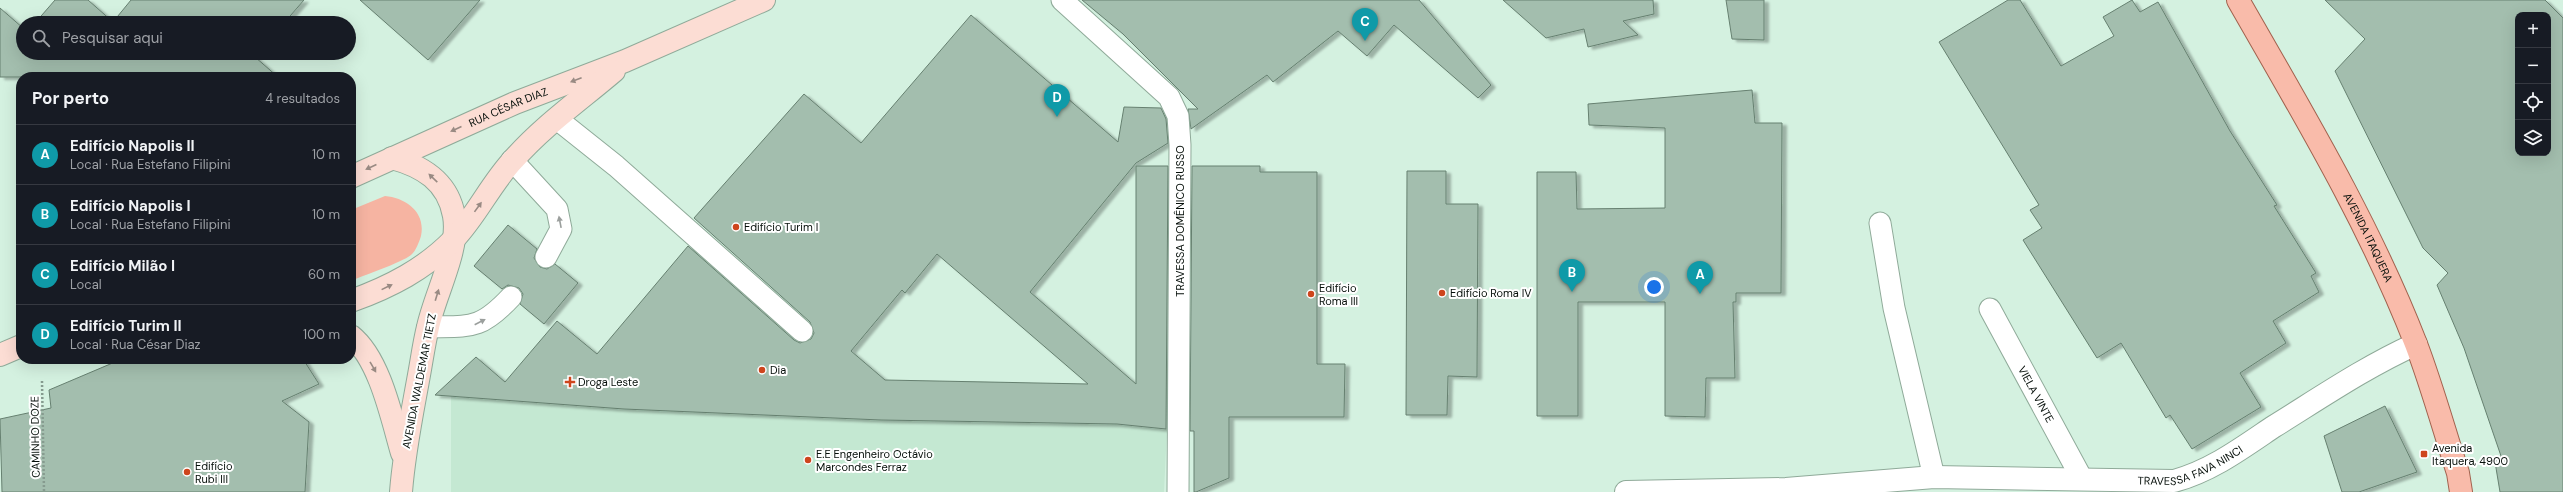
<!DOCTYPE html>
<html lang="pt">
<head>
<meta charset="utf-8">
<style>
	:root { --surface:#171b24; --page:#20242c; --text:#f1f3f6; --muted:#9ea1a6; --line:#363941; --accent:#0b8043 }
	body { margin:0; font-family:"DM Sans",sans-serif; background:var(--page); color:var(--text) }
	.controls { position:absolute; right:12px; top:12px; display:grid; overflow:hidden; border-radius:8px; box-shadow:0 4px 16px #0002 }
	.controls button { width:36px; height:36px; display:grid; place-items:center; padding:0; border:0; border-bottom:1px solid var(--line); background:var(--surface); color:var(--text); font:20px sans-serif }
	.you { position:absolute; left:1654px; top:287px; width:14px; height:14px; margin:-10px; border:3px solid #fff; border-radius:50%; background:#1a73e8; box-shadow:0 0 0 6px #1a73e833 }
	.badge { display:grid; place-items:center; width:26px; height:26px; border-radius:50%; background:var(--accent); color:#fff; font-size:13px; font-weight:700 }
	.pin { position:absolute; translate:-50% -33px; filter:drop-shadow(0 1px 2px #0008) }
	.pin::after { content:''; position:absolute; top:21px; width:14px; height:12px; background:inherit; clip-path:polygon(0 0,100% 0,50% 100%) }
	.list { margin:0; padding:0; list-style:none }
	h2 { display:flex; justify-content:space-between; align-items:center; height:52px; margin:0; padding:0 16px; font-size:17px }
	h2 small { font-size:13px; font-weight:400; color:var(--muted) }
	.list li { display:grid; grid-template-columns:26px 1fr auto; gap:12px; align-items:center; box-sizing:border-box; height:60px; padding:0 16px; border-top:1px solid var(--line) }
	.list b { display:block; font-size:15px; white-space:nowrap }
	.list p { margin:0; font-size:13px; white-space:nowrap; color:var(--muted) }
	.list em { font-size:13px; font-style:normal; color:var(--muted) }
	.icon { flex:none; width:22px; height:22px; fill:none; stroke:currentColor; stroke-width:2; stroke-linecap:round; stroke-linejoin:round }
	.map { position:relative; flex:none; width:2563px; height:492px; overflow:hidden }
	.search { position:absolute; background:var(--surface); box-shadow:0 4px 16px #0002; left:16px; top:16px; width:340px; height:44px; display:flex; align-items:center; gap:10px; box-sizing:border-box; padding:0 14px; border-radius:22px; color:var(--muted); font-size:15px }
	.panel { position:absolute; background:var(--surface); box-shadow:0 4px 16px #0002; left:16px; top:72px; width:340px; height:292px; border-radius:16px }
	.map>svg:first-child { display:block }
	.built { fill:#c4e8d2 }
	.green { fill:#f6b4a2 }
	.building { fill:#a3beae; stroke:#668070; fill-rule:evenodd; filter:url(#shadow) }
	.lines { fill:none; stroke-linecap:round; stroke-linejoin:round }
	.lane-casing { stroke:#8faa99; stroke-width:23 }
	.street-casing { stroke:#8faa99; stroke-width:24 }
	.secondary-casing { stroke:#8faa99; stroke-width:24 }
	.primary-casing { stroke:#a1614d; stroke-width:24 }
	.path { stroke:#869b8f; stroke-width:2.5; stroke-dasharray:2 2; stroke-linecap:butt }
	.lane { stroke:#fff; stroke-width:21 }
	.street { stroke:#fff; stroke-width:22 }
	.secondary { stroke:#fcddd4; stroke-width:22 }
	.primary { stroke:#f9bbaa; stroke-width:22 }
	.oneway { fill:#998a83 }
	.oneway2 { fill:#9b9f9d }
	.poi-dot { fill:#ce451d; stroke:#fff; stroke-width:1.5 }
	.labels { text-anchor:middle; stroke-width:4; stroke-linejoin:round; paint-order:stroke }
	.street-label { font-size:11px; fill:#050e09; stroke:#fff }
	.poi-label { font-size:11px; fill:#050e09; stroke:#fff; text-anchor:start }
</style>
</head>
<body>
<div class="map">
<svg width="2563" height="492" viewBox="0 0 2563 492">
	<defs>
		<filter id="shadow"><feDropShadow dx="4.5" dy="2.5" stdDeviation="1" flood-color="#0004"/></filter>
	</defs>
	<rect width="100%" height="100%" fill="#d4f1e0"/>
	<path class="built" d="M451 396 624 409 881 420 1117 424 1167 429 1164 492H451Z"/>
	<path class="green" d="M385 196C406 198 426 212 421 236 419 242 416 251 411 255 401 263 364 275 351 281V210Z"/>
	<g class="building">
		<path d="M55 0H88L113 22 131 0H304L284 23H35Z"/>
		<path d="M360 0H480L428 60Z"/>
		<path d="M1082 0H1419L1491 85 1478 98 1394 25 1367 56 1338 31 1273 82 1267 75 1191 129 1188 109H1198L1123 34Z"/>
		<path d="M1503 0H1653L1654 14 1623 21 1638 35 1588 47 1584 29 1546 38Z"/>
		<path d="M1726 0H1764V40L1732 39Z"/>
		<path d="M2008 0H2020L2061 66 2114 36 2103 17 2132 0 2140 12 2158 2 2230 131 2277 205 2274 206 2316 273 2311 276 2319 292 2273 321 2286 343 2240 373 2261 407 2192 449 2170 415 2166 418 2121 343 2097 358 2023 240 2042 228 2030 210 2039 205 1939 42Z"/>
		<path d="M2325 0H2545L2563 18V492H2500L2495 462 2501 456 2464 348 2437 285 2448 273 2423 248 2335 71 2365 39ZM2518 15H2548V153H2518Z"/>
		<path d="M0 8 23 28V53H258L255 57 278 77H0Z"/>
		<path d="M971 15 1118 142 1124 107 1161 108 1166 119 1168 143 1136 163 1030 292 1136 384V166H1168L1166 429 1117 424 881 420 624 409 435 395 476 357 505 382 557 321 597 354 688 246 794 340 800 343 811 339 814 333 810 322 694 218 804 94 861 143ZM937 254 1088 384 885 380 851 351 902 290 905 293Z"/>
		<path d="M1752 90 1755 123H1782L1781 293H1736V302H1733L1735 378H1706L1705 417 1665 416V302H1578V416H1537V172H1576L1577 209 1665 208V128L1589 125 1588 104Z"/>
		<path d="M1192 166H1260V172H1317V364H1345L1344 417H1229V478L1196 492H1194V431H1190Z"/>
		<path d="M1407 171H1446V204H1478L1477 377 1448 376 1447 415H1406Z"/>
		<path d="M508 225 537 249 534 258 540 267 547 269 555 264 578 283 544 324 520 304 523 294 519 288 508 285 502 289 474 266Z"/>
		<path d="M122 359H303L319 384 282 401 309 422 305 492H2L0 419 51 408 49 390Z"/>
		<path d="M2385 406 2417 472 2359 492H2342L2324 436Z"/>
	</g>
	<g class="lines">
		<g class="lane-casing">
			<g id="lane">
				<path d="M1062 0 1169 97 1178 116 1180 145 1178 492"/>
				<path d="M557 119 616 166 802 331"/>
				<path d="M512 160 557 209 561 229 546 257"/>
				<path d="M1880 223 1894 308 1934 477"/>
				<path id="s1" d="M1990 309 2082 479"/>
				<path d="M428 327C471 326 480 330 511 297"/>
			</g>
		</g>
		<g class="street-casing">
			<g id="street">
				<path id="s2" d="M1626 492 1786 489 1934 477 2174 481C2211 471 2242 448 2273 427 2320 398 2365 367 2416 344"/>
			</g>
		</g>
		<g class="secondary-casing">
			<g id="secondary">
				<path d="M392 158C422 166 448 181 454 216 460 249 435 294 428 327 424 343 422 359 419 375 412 414 404 452 401 492"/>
				<path id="s3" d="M351 177 515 103 625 61 764 0"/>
				<path d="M351 301C390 287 425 269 454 239 477 215 491 183 514 159 543 126 580 100 614 71"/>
				<path d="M351 336C380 359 392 419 402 453"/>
				<path d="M0 355 21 346"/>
			</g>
		</g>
		<g class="primary-casing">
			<g id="primary">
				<path id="s4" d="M2238 0C2302 112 2369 223 2416 344 2432 386 2444 430 2458 473L2461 492"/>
			</g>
		</g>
		<path class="path" d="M42 381 44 492"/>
		<use href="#lane" class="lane"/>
		<use href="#street" class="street"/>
		<use href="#secondary" class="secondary"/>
		<use href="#primary" class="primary"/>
	</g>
	<defs><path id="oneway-solid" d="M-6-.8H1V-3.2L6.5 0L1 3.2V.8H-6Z"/></defs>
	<g class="oneway">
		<use href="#oneway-solid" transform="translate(576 80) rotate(159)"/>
		<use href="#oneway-solid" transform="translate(456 129) rotate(156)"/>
		<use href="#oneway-solid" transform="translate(371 167) rotate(155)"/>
		<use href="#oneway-solid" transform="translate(433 178) rotate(-136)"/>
		<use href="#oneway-solid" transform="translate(478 207) rotate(-54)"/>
		<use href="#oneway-solid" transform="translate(387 287) rotate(-26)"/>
		<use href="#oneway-solid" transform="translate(437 295) rotate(-73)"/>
		<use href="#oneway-solid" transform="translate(373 367) rotate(60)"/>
	</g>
	<g class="oneway2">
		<use href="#oneway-solid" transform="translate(560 222) rotate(-101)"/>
		<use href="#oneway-solid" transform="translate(480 322) rotate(-27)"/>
	</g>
	<g class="poi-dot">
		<circle cx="736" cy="227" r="4"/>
		<circle cx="1442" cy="293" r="4"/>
		<circle cx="1311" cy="294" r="4"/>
		<circle cx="762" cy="370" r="4"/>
		<path d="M568 376h4v4h4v4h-4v4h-4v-4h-4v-4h4z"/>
		<rect x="2420" y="450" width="8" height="8" rx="2"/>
		<circle cx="808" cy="460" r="4"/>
		<circle cx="187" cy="472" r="4"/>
	</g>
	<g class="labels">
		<g class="street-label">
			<text dy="4" stroke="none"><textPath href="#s3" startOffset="172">RUA CÉSAR DIAZ</textPath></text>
			<text transform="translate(1180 221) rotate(-90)" y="4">TRAVESSA DOMÊNICO RUSSO</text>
			<text dy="4" stroke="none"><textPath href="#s4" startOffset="271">AVENIDA ITAQUERA</textPath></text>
			<text transform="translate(419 381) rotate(-79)" y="4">AVENIDA WALDEMAR TIETZ</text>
			<text dy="4" stroke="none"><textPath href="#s1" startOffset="97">VIELA VINTE</textPath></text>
			<text transform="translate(35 437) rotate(-91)" y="4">CAMINHO DOZE</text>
			<text dy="4" stroke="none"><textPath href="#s2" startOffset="568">TRAVESSA FAVA NINCI</textPath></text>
		</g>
		<g class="poi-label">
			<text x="744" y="231">Edifício Turim I</text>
			<text x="1319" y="292">Edifício<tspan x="1319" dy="13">Roma III</tspan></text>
			<text x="1450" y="297">Edifício Roma IV</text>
			<text x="770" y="374">Dia</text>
			<text x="578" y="386">Droga Leste</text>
			<text x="2432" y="452">Avenida<tspan x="2432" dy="13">Itaquera, 4900</tspan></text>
			<text x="816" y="458">E.E Engenheiro Octávio<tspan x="816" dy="13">Marcondes Ferraz</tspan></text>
			<text x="195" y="470">Edifício<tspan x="195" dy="13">Rubi III</tspan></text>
		</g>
	</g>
</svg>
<div class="controls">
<button>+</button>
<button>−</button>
<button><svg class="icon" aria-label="locate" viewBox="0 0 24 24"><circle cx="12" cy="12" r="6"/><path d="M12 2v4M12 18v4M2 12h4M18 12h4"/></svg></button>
<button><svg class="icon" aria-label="layers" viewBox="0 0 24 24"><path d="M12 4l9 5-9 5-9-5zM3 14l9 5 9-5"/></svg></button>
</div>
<div class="you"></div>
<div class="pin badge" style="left:1700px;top:294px;background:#0f9aa8">A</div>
<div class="pin badge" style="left:1572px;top:292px;background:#0f9aa8">B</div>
<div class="pin badge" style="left:1365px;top:41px;background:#0f9aa8">C</div>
<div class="pin badge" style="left:1057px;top:117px;background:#0f9aa8">D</div>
<div class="search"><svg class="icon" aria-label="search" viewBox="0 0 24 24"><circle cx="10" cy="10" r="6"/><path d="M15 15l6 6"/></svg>Pesquisar aqui</div>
<section class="panel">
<h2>Por perto<small>4 resultados</small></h2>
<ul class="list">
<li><span class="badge" style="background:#0f9aa8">A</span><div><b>Edifício Napolis II</b><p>Local · Rua Estefano Filipini</p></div><em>10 m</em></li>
<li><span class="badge" style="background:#0f9aa8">B</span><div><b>Edifício Napolis I</b><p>Local · Rua Estefano Filipini</p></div><em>10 m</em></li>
<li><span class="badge" style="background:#0f9aa8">C</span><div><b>Edifício Milão I</b><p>Local</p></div><em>60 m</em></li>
<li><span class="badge" style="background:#0f9aa8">D</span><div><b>Edifício Turim II</b><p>Local · Rua César Diaz</p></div><em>100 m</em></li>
</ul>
</section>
</div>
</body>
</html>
